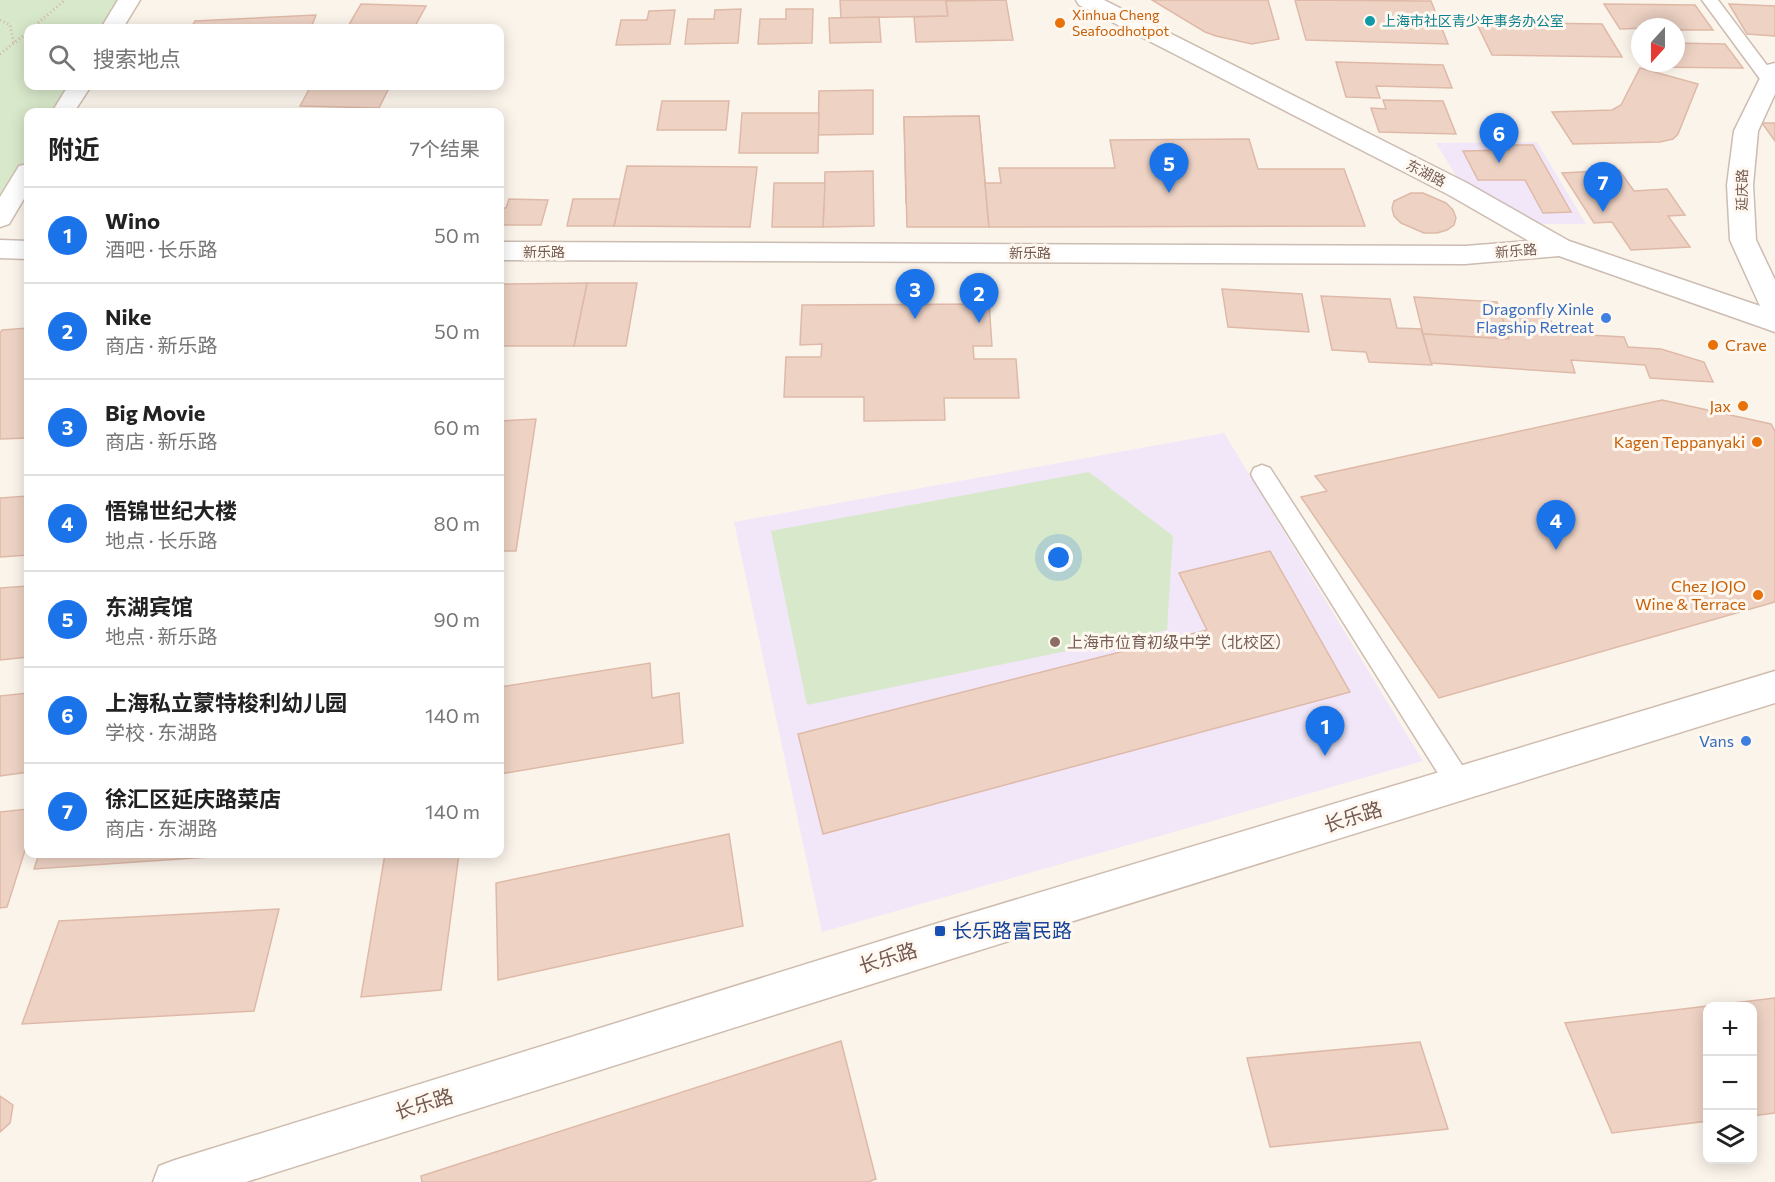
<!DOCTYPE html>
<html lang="zh">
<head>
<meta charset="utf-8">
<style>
	:root { --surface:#fff; --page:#f2f2f2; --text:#222; --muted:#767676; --line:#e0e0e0; --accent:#1a73e8 }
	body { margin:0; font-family:Commissioner,"Noto Sans SC",sans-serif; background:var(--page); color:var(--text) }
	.controls { position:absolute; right:18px; bottom:18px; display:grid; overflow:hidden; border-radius:12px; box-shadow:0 3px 15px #0003 }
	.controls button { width:54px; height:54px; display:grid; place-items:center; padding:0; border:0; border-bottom:2px solid var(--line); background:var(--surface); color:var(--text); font:30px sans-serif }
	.compass { position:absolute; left:1631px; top:18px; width:54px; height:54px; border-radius:50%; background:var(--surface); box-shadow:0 3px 15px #0003; rotate:201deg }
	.you { position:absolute; left:1059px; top:558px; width:21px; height:21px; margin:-15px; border:4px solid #fff; border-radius:50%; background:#1a73e8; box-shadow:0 0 0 9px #1a73e833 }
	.badge { display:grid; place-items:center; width:39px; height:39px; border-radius:50%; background:var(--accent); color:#fff; font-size:20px; font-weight:700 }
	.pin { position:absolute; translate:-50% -50px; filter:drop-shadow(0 2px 3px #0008) }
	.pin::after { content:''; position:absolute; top:32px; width:21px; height:18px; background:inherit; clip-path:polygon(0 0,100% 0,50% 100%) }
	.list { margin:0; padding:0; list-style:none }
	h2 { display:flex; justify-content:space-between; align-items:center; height:78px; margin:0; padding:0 24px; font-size:26px }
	h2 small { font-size:20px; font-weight:400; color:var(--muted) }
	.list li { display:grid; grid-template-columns:39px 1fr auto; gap:18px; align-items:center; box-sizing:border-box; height:96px; padding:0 24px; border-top:2px solid var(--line) }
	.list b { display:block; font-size:22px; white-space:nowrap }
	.list p { margin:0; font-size:20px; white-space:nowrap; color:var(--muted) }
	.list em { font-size:20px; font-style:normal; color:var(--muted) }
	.icon { flex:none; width:33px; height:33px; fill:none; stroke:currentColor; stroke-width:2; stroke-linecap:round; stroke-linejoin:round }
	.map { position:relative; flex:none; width:1775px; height:1182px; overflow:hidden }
	.search { position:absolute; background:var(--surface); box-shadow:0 3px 15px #0003; left:24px; top:24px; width:480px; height:66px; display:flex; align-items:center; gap:15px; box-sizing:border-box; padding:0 21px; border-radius:12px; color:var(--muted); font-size:22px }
	.panel { position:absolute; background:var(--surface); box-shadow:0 3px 15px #0003; left:24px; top:108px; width:480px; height:750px; border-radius:12px }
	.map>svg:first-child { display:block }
	.education { fill:#f1e7f8 }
	.green { fill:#d8e8ca }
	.building { fill:#eed3c5; stroke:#dfb9a7; stroke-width:1.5 }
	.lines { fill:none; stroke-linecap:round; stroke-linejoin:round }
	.lane-casing { stroke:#ccbcb1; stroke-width:3 }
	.street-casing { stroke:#ccbcb1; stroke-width:3 }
	.secondary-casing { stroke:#cfbcaf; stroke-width:3 }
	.path { stroke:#d3b6a7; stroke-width:3; stroke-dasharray:1 3; stroke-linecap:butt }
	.lane { fill:#fff; fill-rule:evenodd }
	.street { fill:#fff; fill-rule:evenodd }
	.secondary { fill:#fff; fill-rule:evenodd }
	.culture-dot { fill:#0f9aa8; stroke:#fef8f1; stroke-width:2 }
	.food-dot { fill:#e8710a; stroke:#fef8f1; stroke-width:2 }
	.shop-dot { fill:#3f7fe0; stroke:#fef8f1; stroke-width:2 }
	.education-dot { fill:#8d6e63; stroke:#fef8f1; stroke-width:2 }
	.transit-dot { fill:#1a4fb4; stroke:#fef8f1; stroke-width:2 }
	.labels { text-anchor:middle; stroke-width:6; stroke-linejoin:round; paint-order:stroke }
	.far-food-label { font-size:14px; fill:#c56008; stroke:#fef8f1; text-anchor:start }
	.far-culture-label { font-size:14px; fill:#0d838f; stroke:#fef8f1; text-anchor:start }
	.far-street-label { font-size:14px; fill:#745a50; stroke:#fef8f1 }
	.shop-label { font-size:16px; fill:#366cbe; stroke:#fef8f1; text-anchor:end }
	.food-label { font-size:16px; fill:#c56008; stroke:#fef8f1; text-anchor:end }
	.education-label { font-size:16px; fill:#785e54; stroke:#fef8f1; text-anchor:start }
	.near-street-label { font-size:20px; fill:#745a50; stroke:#fef8f1 }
	.near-transit-label { font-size:20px; fill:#164399; stroke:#fef8f1; text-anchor:start }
</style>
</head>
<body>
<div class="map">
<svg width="1775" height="1182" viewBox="0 0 1775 1182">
	<rect width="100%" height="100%" fill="#fbf4eb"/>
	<g class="education">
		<path d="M1537 142 1586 224H1529L1461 184 1436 143Z"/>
		<path d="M1224 433 1423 761 822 932 734 522Z"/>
	</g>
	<g class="green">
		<path d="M0 0H127L110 28H28V86H78L62 112H28V172L0 208Z"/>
		<path d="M1089 472 1173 536 1167 630 807 705 771 531Z"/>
	</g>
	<g class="building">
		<path d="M840 0H997L946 1 948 16 841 18Z"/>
		<path d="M1006 0 1013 40 916 42 914 17 948 16 946 1Z"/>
		<path d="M1152 0H1268L1279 39 1252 44 1216 36 1205 32Z"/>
		<path d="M1295 0 1431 1 1448 44 1306 40Z"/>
		<path d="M361 4 426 6 414 28H347Z"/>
		<path d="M1604 4 1695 5 1713 30H1676V27L1620 29Z"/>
		<path d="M1729 4 1775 6V36L1747 34Z"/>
		<path d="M741 9 738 43 685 44 688 19H714L715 10Z"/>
		<path d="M786 9H813L812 43 758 44 760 19H786Z"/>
		<path d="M675 10 670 44 616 45 621 20H647L649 11Z"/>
		<path d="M316 15 311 28H191L195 21Z"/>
		<path d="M879 17 881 42 830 43 829 18Z"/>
		<path d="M1476 22 1602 24 1622 57 1492 55Z"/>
		<path d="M1676 43 1725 44 1743 68 1648 67 1645 63H1676Z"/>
		<path d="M1336 62 1443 65 1452 88 1376 86 1380 98 1346 97Z"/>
		<path d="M1640 68 1698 84 1678 134 1673 139 1660 142 1573 144 1552 112 1612 110 1621 105Z"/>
		<path d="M311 86H390L379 108 300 106Z"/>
		<path d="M873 90V134L818 135 819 91Z"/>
		<path d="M1383 100 1443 101 1456 134 1379 132 1371 108 1386 109Z"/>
		<path d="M662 101H729L726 130H657Z"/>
		<path d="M742 113H819L818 153H739Z"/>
		<path d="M979 116 987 203H906L904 117Z"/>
		<path d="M979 116 989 227H907L904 117Z"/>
		<path d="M1762 123H1775V141Z"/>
		<path d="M1249 139 1258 169H1344L1365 226 989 227 985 183H1001L999 168H1115L1110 140Z"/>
		<path d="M1506 145H1533L1571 212 1543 213 1525 180H1478L1463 151 1509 150Z"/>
		<path d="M627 166 757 167 750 227 614 226Z"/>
		<path d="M1619 170 1634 191 1667 189 1685 215 1668 216 1690 247 1631 250 1612 222 1594 223 1562 173Z"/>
		<path d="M873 171 874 226 823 227 825 172Z"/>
		<path d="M774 183H825L823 227H772Z"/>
		<path d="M1411 193H1423L1446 203 1453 210 1456 218 1454 225 1447 230 1437 233H1424L1401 223 1394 216 1392 208 1394 201Z"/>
		<path d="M509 199 548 200 541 225H500V208H506Z"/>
		<path d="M573 199H620L614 226H567Z"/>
		<path d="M587 283H637L626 346H574Z"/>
		<path d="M587 283 574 346H500V284Z"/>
		<path d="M1222 289 1302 294 1309 332 1228 327Z"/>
		<path d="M1321 296 1390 299 1397 328 1421 329 1432 365 1369 362 1366 352 1332 350Z"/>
		<path d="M1414 297 1497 302 1509 339 1423 334Z"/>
		<path d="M989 304 992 346H973L974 359H1016L1019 398H944L945 420 864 421V397H784L786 357H821L822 344 800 345 802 305Z"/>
		<path d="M1500 310 1548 313 1552 323 1587 324 1590 335 1624 337 1628 347 1661 349 1704 362 1713 382 1650 378 1645 365 1571 360 1575 373 1431 363 1423 334 1509 339Z"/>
		<path d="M28 328V438L0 439V333L2 330Z"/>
		<path d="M1662 400 1771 424 1775 431V602L1439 698 1301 497 1327 491 1315 476Z"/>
		<path d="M536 419 516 551H500V421Z"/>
		<path d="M28 496V555L0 557V498Z"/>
		<path d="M1270 551 1350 692 823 834 798 734 1207 630 1179 573Z"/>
		<path d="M28 586V657L0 660V588Z"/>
		<path d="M650 663 652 698 679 693 683 743 500 774V687Z"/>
		<path d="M28 693V772L0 776V696Z"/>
		<path d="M28 809V841L7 907 0 908V812Z"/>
		<path d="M729 834 743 926 498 980 496 883Z"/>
		<path d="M39 854H254L34 869Z"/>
		<path d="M385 854H459L441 990 361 997Z"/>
		<path d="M279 909 254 1011 22 1024 59 921Z"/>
		<path d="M1775 998V1113L1752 1116V1006H1708V1121L1612 1133 1565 1023Z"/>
		<path d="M841 1041 876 1179 868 1182H422L421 1176Z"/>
		<path d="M1420 1042 1448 1129 1270 1147 1247 1058Z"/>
		<path d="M0 1096 13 1105 10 1123 0 1132Z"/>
	</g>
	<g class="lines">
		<g class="lane-casing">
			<g id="lane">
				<path d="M1702 0H1718L1775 76V83H1763Z"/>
				<path d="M1262 465 1270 468 1469 776 1473 785 1469 794 1460 798 1451 794 1254 480 1251 474 1254 468Z"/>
			</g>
		</g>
		<g class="street-casing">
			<g id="street">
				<path d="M1076 0H1104L1467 183 1569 241 1760 306 1730 240 1727 185 1734 131 1764 70 1767 65 1775 63V94L1758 131 1753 185 1756 240 1775 280V332L1559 256 1465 264 500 260V242L1465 246 1529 241 1449 195 1079 5Z"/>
				<path d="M0 240 28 241V259L0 258Z"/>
			</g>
		</g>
		<g class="secondary-casing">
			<g id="secondary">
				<path d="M118 0H140L123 28H101Z"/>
				<path d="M68 86H91L74 112H52Z"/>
				<path d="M28 164V192L9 224 0 227V197L19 166Z"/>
				<path d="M1775 671V703L948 960 246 1182H153L159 1166 175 1160 948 920Z"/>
			</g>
		</g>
		<g class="path">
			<path d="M0 20 10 25 14 44"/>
			<path d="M32 28 65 0"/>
			<path d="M0 54 28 32"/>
		</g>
		<use href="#lane" class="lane"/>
		<use href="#street" class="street"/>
		<use href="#secondary" class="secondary"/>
	</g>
	<circle class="culture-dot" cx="1370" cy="21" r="6"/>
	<g class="food-dot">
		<circle cx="1060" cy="23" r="6"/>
		<circle cx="1713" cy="345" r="6"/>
		<circle cx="1743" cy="406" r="6"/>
		<circle cx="1757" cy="442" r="6"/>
		<circle cx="1758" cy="595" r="6"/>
	</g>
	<g class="shop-dot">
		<circle cx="1606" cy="318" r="6"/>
		<circle cx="1746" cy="741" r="6"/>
	</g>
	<circle class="education-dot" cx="1055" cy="642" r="6"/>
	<rect class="transit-dot" x="934" y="925" width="12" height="12" rx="3"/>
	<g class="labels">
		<g class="far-food-label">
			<text x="1072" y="20">Xinhua Cheng<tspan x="1072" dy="16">Seafoodhotpot</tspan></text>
		</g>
		<g class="far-culture-label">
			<text x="1382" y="26">上海市社区青少年事务办公室</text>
		</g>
		<g class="far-street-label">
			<text transform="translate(1426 173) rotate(27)" y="5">东湖路</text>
			<text transform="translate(1742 190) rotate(-89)" y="5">延庆路</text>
			<text transform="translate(1516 251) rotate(-5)" y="5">新乐路</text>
			<text x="544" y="257">新乐路</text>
			<text x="1030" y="258">新乐路</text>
		</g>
		<g class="shop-label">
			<text x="1594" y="315">Dragonfly Xinle<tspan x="1594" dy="18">Flagship Retreat</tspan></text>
			<text x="1734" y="747">Vans</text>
		</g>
		<g class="food-label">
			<text x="1725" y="351" text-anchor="start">Crave</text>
			<text x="1731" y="412">Jax</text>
			<text x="1745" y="448">Kagen Teppanyaki</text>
			<text x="1746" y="592">Chez JOJO<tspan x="1746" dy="18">Wine &amp; Terrace</tspan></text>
		</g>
		<g class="education-label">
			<text x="1067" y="648">上海市位育初级中学（北校区）</text>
		</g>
		<g class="near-street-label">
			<text transform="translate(1353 817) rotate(-17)" y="7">长乐路</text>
			<text transform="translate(888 958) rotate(-17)" y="7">长乐路</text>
			<text transform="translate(424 1104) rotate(-17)" y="7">长乐路</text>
		</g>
		<g class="near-transit-label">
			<text x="952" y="938">长乐路富民路</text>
		</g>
	</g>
</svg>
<div class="controls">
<button>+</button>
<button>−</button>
<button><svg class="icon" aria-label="layers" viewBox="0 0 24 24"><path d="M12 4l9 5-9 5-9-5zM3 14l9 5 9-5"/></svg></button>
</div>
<svg class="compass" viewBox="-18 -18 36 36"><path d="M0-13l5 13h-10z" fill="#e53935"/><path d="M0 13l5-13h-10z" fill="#767676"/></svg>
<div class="you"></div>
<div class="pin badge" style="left:1325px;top:756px">1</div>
<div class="pin badge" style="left:979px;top:323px">2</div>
<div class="pin badge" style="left:915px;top:319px">3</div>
<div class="pin badge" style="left:1556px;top:550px">4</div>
<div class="pin badge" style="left:1169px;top:193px">5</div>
<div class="pin badge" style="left:1499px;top:163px">6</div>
<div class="pin badge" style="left:1603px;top:212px">7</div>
<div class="search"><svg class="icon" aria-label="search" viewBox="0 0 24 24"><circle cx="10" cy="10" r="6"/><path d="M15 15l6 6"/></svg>搜索地点</div>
<section class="panel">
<h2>附近<small>7个结果</small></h2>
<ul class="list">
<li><span class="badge">1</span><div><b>Wino</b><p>酒吧 · 长乐路</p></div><em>50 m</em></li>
<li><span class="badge">2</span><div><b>Nike</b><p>商店 · 新乐路</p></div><em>50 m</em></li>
<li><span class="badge">3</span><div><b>Big Movie</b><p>商店 · 新乐路</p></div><em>60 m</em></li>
<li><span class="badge">4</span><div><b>悟锦世纪大楼</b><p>地点 · 长乐路</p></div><em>80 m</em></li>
<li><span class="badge">5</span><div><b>东湖宾馆</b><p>地点 · 新乐路</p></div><em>90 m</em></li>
<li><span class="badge">6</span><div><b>上海私立蒙特梭利幼儿园</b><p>学校 · 东湖路</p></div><em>140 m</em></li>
<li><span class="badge">7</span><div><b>徐汇区延庆路菜店</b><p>商店 · 东湖路</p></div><em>140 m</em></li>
</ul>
</section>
</div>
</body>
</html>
